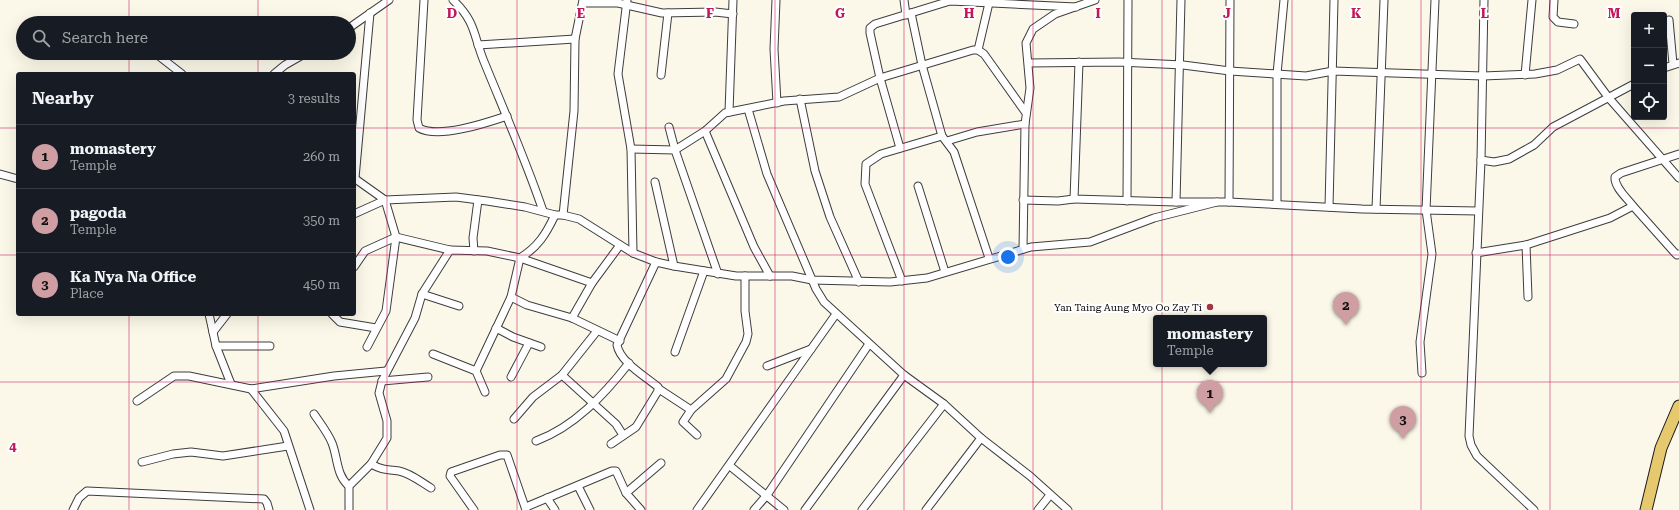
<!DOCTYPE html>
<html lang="en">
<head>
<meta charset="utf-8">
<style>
	:root { --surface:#171b24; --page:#242831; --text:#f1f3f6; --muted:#9ea1a6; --line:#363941; --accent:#cf9ea2 }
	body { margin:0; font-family:"Roboto Serif",serif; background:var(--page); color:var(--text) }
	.controls { position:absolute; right:12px; top:12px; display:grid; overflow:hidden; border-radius:4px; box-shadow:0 4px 16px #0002 }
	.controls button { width:36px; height:36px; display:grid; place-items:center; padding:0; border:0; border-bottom:1px solid var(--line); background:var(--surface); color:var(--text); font:20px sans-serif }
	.you { position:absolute; left:1008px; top:257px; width:14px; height:14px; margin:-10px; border:3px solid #fff; border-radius:50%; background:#1a73e8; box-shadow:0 0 0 6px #1a73e833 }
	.badge { display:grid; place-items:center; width:26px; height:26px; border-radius:50%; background:var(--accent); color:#111; font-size:13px; font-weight:700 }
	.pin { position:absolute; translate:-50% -33px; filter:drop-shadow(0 1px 2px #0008) }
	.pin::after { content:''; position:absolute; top:21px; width:14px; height:12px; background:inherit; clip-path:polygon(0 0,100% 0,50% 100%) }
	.popup { position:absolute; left:1153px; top:315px; width:114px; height:52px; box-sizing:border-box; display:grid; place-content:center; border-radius:4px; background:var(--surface); filter:drop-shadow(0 1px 3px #0005); font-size:13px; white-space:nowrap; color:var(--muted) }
	.popup b { font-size:15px; color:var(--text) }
	.popup::after { content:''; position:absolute; left:50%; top:100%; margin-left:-8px; border:8px solid transparent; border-top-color:var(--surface) }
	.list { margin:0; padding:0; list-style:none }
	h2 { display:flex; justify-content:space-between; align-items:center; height:52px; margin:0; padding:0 16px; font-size:17px }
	h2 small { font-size:13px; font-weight:400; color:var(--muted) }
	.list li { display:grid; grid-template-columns:26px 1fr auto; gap:12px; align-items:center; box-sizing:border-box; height:64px; padding:0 16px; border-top:1px solid var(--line) }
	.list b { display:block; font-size:15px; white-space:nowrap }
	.list p { margin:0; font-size:13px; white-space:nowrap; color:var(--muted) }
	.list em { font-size:13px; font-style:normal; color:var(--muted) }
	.icon { flex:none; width:22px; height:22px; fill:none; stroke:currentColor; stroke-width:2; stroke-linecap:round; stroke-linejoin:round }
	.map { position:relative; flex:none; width:1679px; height:510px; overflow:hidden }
	.search { position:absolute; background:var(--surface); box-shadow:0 4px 16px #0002; left:16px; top:16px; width:340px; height:44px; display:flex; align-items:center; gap:10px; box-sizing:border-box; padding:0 14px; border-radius:22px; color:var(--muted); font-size:15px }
	.panel { position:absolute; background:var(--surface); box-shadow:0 4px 16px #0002; left:16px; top:72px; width:340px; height:244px; border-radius:4px }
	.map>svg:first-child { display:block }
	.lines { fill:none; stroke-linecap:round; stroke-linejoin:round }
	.street-casing { stroke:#3d3d3d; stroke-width:9 }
	.primary-casing { stroke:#1b1b1b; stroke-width:13 }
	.street { stroke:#fff; stroke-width:7 }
	.primary { stroke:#e6c96f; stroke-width:11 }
	.grid { fill:none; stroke:#c2185b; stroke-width:1; stroke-opacity:0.55 }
	.poi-dot { fill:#a6353b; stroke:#fff; stroke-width:1.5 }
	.labels { text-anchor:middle; stroke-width:4; stroke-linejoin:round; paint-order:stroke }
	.poi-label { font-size:10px; fill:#0a0a0a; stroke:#fff; text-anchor:end }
	.grid-label { font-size:13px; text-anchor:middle; font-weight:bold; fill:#c2185b; stroke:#fff; stroke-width:4; stroke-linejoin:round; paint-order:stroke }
</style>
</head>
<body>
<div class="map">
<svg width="1679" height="510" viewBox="0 0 1679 510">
	<rect width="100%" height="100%" fill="#fcf8e9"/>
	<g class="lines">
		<g class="street-casing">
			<g id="street">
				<path d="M424 0 417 120 419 128C439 139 486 123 507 116"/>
				<path d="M453 0C477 23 473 36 485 64 505 113 526 161 543 211"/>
				<path d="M627 0 618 74 631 149 633 253"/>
				<path d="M776 0 774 49 777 103"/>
				<path d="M904 0 906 15"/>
				<path d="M1484 0 1481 160 1469 436 1471 445 1477 456 1534 510"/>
				<path d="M1554 0 1553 17 1558 22 1574 24"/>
				<path d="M583 3H618L662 13 715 12 733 14"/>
				<path d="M911 13 922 65 942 136 954 152 989 258"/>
				<path d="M1669 20 1673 64"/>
				<path d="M349 28 389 0"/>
				<path d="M478 45 575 39"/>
				<path d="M978 50 989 3"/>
				<path d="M155 53 182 74"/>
				<path d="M1079 62 1074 199 1176 202H1229L1362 209 1478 211"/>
				<path d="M1029 63 1119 62 1183 65 1230 71 1306 76 1333 71 1483 76 1535 74 1557 70 1580 59 1608 97 1679 178"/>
				<path d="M1664 68 1679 63"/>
				<path d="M274 74 285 65 306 53"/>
				<path d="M661 75 668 13"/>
				<path d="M1525 75 1532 0"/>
				<path d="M800 99 815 171 830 217 859 282"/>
				<path d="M748 109 767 174 816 289 824 302 904 375 944 404 981 438 1030 476 1068 510"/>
				<path d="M729 112 733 0"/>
				<path d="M669 127 675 150 718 274"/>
				<path d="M705 131 754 247 770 276"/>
				<path d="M947 141 977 132 1025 124"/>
				<path d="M900 148 880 78 870 33V28L875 24 950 1 1076 7"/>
				<path d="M631 149 675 150 705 131 725 113 784 101 839 97 880 78 973 50H978L984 54 1026 113"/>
				<path d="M1481 160 1494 162 1509 159 1534 145 1553 127 1634 84"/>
				<path d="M0 174 18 179"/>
				<path d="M354 178 385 200 396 237 386 311 367 347"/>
				<path d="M355 178 370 13"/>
				<path d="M655 182 674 266"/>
				<path d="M918 186 945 272"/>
				<path d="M1023 200 1058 201 1074 199"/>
				<path d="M1127 201 1128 0"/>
				<path d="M1176 202 1181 0"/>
				<path d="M1229 202 1230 0"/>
				<path d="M1277 204V74L1284 0"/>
				<path d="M1633 206C1627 198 1614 187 1615 177L1621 173 1679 154"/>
				<path d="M1329 207 1334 0"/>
				<path d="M1376 209 1384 0"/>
				<path d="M354 214 385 200 456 197 487 201 525 207 555 215H563L579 219 633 253 656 262 674 266 736 276H792L812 280 890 282 927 278 1031 247 1090 242 1154 218 1217 202"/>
				<path d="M563 215 574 111 575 39 583 0"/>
				<path d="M1526 245 1528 297"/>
				<path d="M1023 249 1025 124 1030 88 1026 43 1033 29 1055 14 1095 0"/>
				<path d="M474 251 473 238 478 200"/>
				<path d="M1476 253 1526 245 1610 218 1633 206 1674 252 1677 255 1679 254"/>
				<path d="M354 267 365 251 396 237 450 250"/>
				<path d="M902 281 865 184 866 164 881 154 942 136"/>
				<path d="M422 294 459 306"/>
				<path d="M511 297 527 305 572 318 620 341"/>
				<path d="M209 314 216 346 231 384"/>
				<path d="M332 314 340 322 376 328"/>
				<path d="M572 318 592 283 620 245"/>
				<path d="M496 328 513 337 541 347"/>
				<path d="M213 332 227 314"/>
				<path d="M216 346H270"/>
				<path d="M675 352 704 271"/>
				<path d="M433 354 476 371 485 392"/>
				<path d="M767 366 811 349"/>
				<path d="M476 371 511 297 520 258C538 247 546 234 555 215"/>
				<path d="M1422 373 1420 342 1432 254 1426 210 1435 0"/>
				<path d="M562 375 616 424 623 435"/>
				<path d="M511 377 529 343"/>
				<path d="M382 381 428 377"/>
				<path d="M251 389 284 431 310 510"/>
				<path d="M659 389 691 410 726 379 746 342 748 334 745 311V276"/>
				<path d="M137 401 174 376H189L251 389 334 376 386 371"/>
				<path d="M691 410 683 422 697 435"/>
				<path d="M314 414C320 423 328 433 332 443 338 458 336 475 349 486"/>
				<path d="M514 419 533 397 562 375 597 331"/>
				<path d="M536 441C574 427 604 395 629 363"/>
				<path d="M611 444 636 427 658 391V387C645 376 620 362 617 345L656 262"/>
				<path d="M142 462 173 454 191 452 223 456 288 446"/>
				<path d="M371 464C384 471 386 469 399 471 410 473 421 482 431 488"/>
				<path d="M730 466 784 510"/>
				<path d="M578 486 590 510"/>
				<path d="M626 493 661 463"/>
				<path d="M547 498 555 510"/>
				<path d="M526 507 612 471H616L626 493 641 510"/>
				<path d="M73 510 79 498 87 491 264 499 267 503 269 510"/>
				<path d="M349 510V486L371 464 387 438V421L379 393 382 381 415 318 422 294 450 250 487 251 520 258 592 283"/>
				<path d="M474 510 450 476 451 472 500 455H507L526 510"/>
				<path d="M697 510 836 314"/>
				<path d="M754 510 767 495 869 344"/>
				<path d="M805 510 904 375"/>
				<path d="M862 510 944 404"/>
				<path d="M926 510 981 438"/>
				<path d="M1038 510 1050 495"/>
			</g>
		</g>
		<g class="primary-casing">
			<path id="primary" d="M1646 510 1661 448 1679 406"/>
		</g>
		<use href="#street" class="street"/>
		<use href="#primary" class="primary"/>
	</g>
	<path class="grid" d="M129 0V23M258 0V23M387 0V510M517 0V510M646 0V510M775 0V510M904 0V510M1033 0V510M1162 0V510M1292 0V510M1421 0V510M1550 0V510M129 53V74M258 53V74M0 128H18M354 128H1679M0 255H18M354 255H1679M129 314V510M258 314V510M0 382H1679"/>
	<circle class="poi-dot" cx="1210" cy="307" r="4"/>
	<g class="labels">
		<g class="poi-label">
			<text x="1202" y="311">Yan Taing Aung Myo Oo Zay Ti</text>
		</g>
	</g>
	<g class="grid-label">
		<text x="452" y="18">D</text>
		<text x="581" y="18">E</text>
		<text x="710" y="18">F</text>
		<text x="840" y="18">G</text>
		<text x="969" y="18">H</text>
		<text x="1098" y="18">I</text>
		<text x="1227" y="18">J</text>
		<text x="1356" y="18">K</text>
		<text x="1485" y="18">L</text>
		<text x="1614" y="18">M</text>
		<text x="13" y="451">4</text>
	</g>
</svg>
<div class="controls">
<button>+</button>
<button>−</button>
<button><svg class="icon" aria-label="locate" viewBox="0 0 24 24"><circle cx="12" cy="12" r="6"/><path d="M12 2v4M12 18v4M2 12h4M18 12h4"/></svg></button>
</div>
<div class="you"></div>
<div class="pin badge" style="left:1210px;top:413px">1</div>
<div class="popup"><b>momastery</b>Temple</div>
<div class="pin badge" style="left:1346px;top:325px">2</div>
<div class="pin badge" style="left:1403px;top:439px">3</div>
<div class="search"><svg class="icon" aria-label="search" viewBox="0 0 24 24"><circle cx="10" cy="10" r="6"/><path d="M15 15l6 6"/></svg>Search here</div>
<section class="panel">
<h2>Nearby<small>3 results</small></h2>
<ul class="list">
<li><span class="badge">1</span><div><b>momastery</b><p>Temple</p></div><em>260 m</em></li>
<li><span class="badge">2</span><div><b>pagoda</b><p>Temple</p></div><em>350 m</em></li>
<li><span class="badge">3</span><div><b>Ka Nya Na Office</b><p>Place</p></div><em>450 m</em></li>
</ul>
</section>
</div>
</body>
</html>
